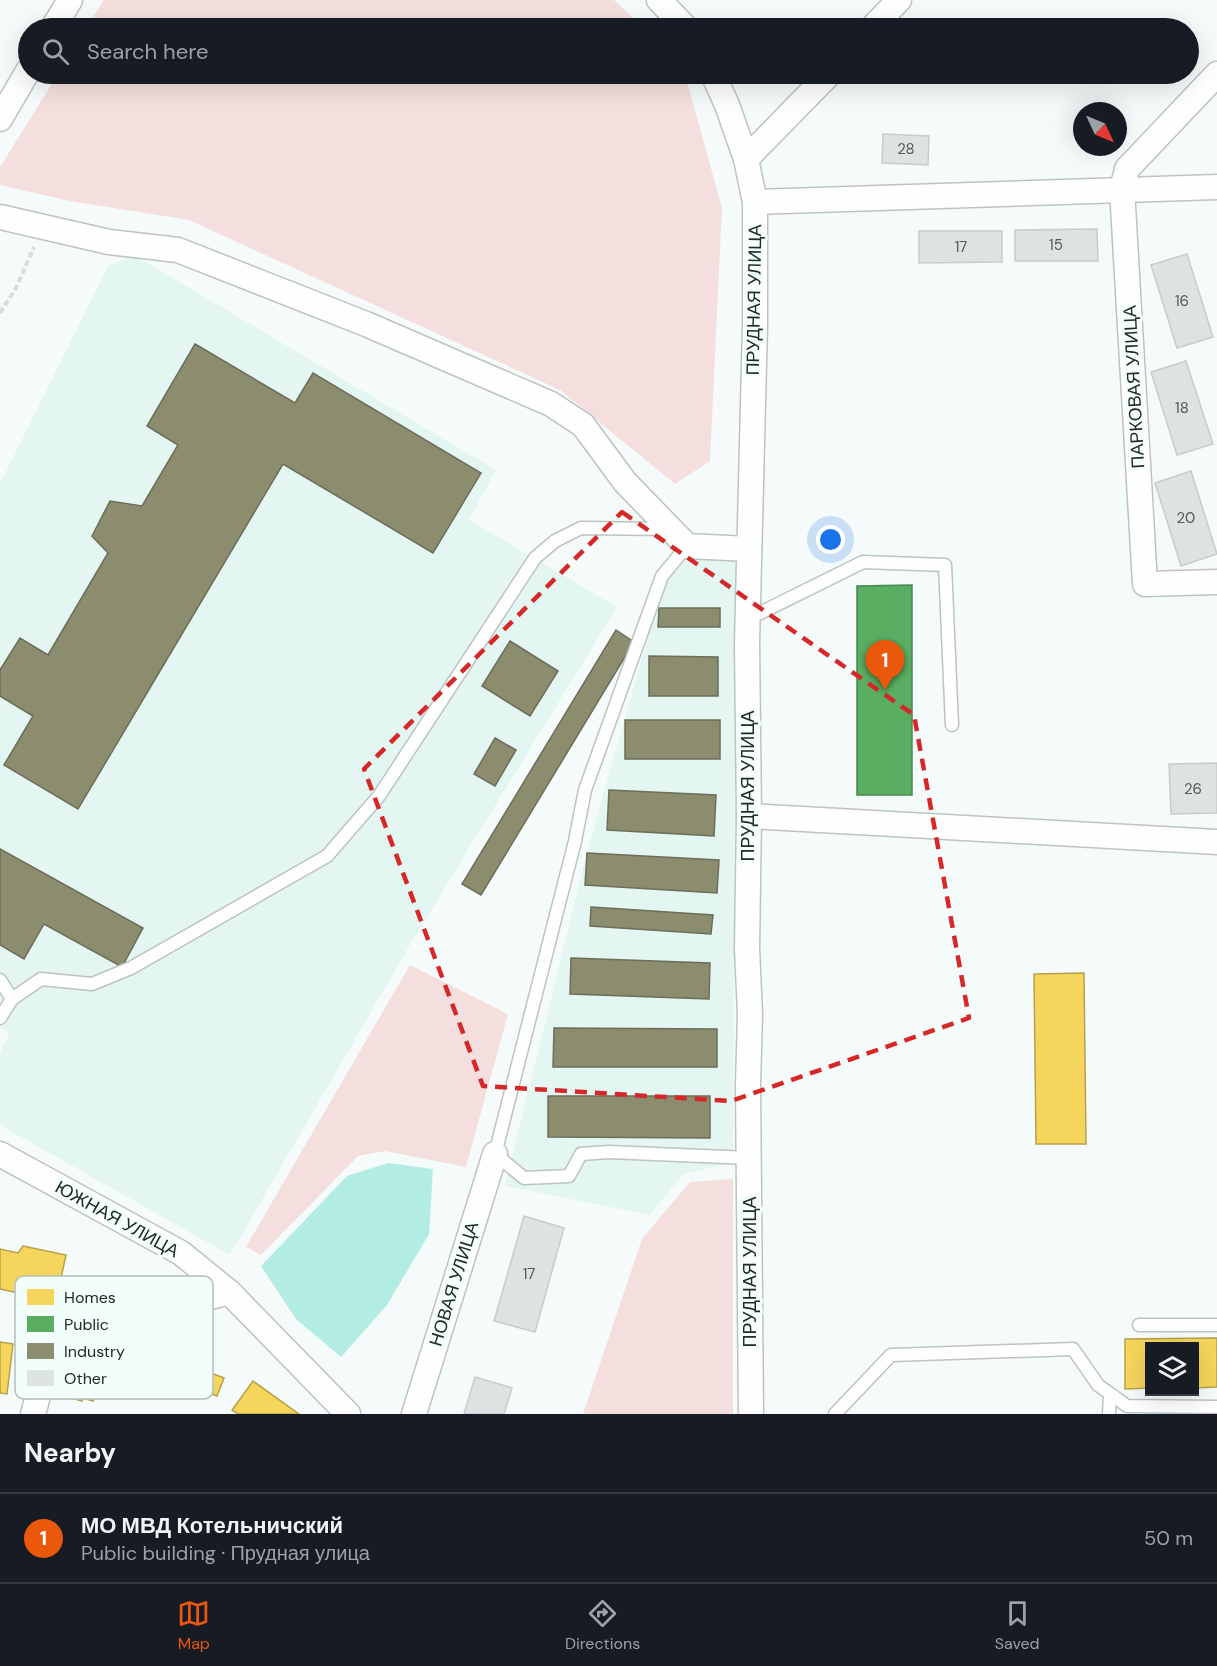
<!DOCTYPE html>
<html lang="en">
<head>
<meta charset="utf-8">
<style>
	:root { --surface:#171b24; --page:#20242c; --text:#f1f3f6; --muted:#9ea1a6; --line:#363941; --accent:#ea580c }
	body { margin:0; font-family:"DM Sans",sans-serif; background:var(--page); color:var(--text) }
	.controls { position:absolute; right:18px; bottom:18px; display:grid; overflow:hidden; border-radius:0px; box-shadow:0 6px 24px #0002 }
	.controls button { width:54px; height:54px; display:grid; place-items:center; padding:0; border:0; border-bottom:2px solid var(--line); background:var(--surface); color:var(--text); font:30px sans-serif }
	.compass { position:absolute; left:1073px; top:102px; width:54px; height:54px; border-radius:50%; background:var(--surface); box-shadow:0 6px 24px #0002; rotate:134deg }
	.you { position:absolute; left:831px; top:540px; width:21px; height:21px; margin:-15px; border:4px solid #fff; border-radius:50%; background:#1a73e8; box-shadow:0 0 0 9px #1a73e833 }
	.badge { display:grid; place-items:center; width:39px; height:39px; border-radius:50%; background:var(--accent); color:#fff; font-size:20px; font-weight:700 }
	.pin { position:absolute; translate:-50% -50px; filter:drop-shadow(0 2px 3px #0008) }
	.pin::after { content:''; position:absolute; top:32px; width:21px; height:18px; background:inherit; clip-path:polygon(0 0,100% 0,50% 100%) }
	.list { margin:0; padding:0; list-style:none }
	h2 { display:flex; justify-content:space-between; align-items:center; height:78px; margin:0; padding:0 24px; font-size:26px }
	h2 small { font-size:20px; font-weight:400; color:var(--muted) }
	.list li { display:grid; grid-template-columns:39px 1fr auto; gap:18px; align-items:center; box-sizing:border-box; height:90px; padding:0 24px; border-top:2px solid var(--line) }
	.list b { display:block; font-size:22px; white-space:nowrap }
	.list p { margin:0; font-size:20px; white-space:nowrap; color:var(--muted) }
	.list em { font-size:20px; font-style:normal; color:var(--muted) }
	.icon { flex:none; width:33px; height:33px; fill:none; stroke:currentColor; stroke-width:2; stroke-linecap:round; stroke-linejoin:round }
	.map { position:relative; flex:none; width:1217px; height:1414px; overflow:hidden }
	.search { position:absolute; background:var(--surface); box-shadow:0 6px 24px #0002; left:18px; right:18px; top:18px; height:66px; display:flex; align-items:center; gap:15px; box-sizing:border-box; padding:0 21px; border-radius:33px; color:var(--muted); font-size:22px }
	.sheet { height:168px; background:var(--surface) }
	nav { display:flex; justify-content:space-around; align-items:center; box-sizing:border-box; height:84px; border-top:2px solid var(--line); background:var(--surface); font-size:16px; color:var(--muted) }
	nav a { display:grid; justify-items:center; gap:3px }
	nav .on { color:var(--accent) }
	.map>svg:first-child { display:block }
	.built { fill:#e3f6f2 }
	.green { fill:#f4dfde }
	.water { fill:#b2ece2 }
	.homes { fill:#f6d55c; stroke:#b6a14c; stroke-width:1.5 }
	.public { fill:#5aae61; stroke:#498650; stroke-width:1.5 }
	.industry { fill:#8c8c6e; stroke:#6c6e59; stroke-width:1.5 }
	.building { fill:#dce3e2; stroke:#c6cdcb; stroke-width:1.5 }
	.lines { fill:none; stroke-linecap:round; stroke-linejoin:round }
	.lane-casing { stroke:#bcc3c1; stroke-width:15 }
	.street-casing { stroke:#bcc3c1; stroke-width:27 }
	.path { stroke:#dadcdb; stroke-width:4; stroke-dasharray:6 3; stroke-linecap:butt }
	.lane { stroke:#fefefe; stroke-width:12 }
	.street { stroke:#fefefe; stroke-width:24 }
	.marked { fill:none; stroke:#d62828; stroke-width:4.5; stroke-dasharray:12 8; stroke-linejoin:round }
	.labels { text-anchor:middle; stroke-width:6; stroke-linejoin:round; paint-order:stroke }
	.number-label { font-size:15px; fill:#525a58 }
	.street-label { font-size:18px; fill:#222928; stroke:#f2fefb }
	.key { fill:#f2fefb; stroke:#b4bebc; stroke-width:1.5 }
	.key-label { font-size:16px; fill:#222928 }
</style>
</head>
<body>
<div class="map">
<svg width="1217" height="1414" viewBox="0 0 1217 1414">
	<rect width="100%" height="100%" fill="#f5fbfa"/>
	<g class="built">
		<path d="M134 255 496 470 469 520 617 607 408 948 230 1255 0 1125V1053L10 1032 0 1027V484L108 266Z"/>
		<path d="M687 558 736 562 733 1162 683 1174 650 1215 505 1186 587 852 663 584Z"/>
	</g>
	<g class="green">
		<path d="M104 0H614L644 28H86Z"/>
		<path d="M58 74H685L722 208 710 461 675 484 560 390 189 220 70 201 0 185V167Z"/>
		<path d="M410 965 508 1014 466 1167 385 1151 358 1156 261 1255 246 1247Z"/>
		<path d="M733 1179V1414H583L642 1239 690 1182Z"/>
	</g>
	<path class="water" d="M388 1163 433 1169 429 1234 387 1305 341 1357 296 1319 261 1266 347 1176Z"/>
	<g class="homes">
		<path d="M1084 973 1086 1144H1036L1034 974Z"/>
		<path d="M23 1246 66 1255 56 1301 0 1289V1249L18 1253Z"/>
		<path d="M1217 1338V1387L1194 1388V1346H1150V1388L1125 1389V1339Z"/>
		<path d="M0 1342 13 1344 7 1394 0 1393Z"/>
		<path d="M72 1350 94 1356 91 1367 108 1372 102 1393 96 1392 93 1401 83 1398 82 1401 61 1395Z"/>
		<path d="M190 1365 224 1378 217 1396 183 1383Z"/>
		<path d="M253 1381 299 1414H238L232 1410Z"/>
	</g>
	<path class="public" d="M912 585V795H857V586Z"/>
	<g class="industry">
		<path d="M195 344 295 403 313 373 481 473 433 553 283 464 78 809 4 765 33 716 0 696V670L20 638 48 655 108 553 92 536 110 501 142 506 178 445 147 426Z"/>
		<path d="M659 608H720V627H658Z"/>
		<path d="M616 630 634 642 481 895 462 884Z"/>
		<path d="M510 641 558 671 530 716 482 686Z"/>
		<path d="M649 656 718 657V696H649Z"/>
		<rect x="625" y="720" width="95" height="39"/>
		<path d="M495 738 516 750 495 786 474 774Z"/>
		<path d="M609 790 716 795 714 836 607 830Z"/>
		<path d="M0 849 143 928 122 967 44 924 24 959 0 945Z"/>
		<path d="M587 853 719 860 717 893 585 885Z"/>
		<path d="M591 907 713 915 711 934 590 926Z"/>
		<path d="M571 958 710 963 709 999 570 994Z"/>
		<path d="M554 1028 717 1029V1067H553Z"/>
		<path d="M548 1096H710V1138L548 1137Z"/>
	</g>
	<g class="building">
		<path d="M883 134 929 136 928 165 882 163Z"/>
		<path d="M1097 229 1098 261H1015V230Z"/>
		<path d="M919 231H1002V262L919 263Z"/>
		<path d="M1187 254 1213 337 1177 348 1151 265Z"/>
		<path d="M1186 361 1213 444 1177 455 1151 372Z"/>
		<path d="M1191 471 1217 554 1181 566 1155 483Z"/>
		<path d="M1217 763V813L1171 814 1169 764Z"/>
		<path d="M524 1216 564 1228 535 1332 494 1321Z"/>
		<path d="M475 1377 512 1388 504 1414H464Z"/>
	</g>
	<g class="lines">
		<g class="lane-casing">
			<g id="lane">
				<path d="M687 546 662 576 585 790 575 841 495 1154 524 1178 569 1176 581 1154 609 1152 749 1158"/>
				<path d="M748 619 863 562 945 565 952 725"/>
				<path d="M0 980 12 999"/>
				<path d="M0 1018 12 999 41 979 92 984 131 968 327 856 379 796 535 558 555 541 581 528 670 529"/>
				<path d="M1139 1325H1217"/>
				<path d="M835 1414 891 1355 1073 1349 1098 1385 1127 1406 1217 1407"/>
				<path d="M1109 1414 1110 1394"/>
			</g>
		</g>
		<g class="street-casing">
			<g id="street">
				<path d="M659 0 686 28"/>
				<path d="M53 28 70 0"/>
				<path d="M872 28 899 0"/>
				<path d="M713 74 727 105 746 159 755 202V324L747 643 749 816 747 948 750 1015 748 1084 751 1414"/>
				<path d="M1217 74 1127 169 1122 189 1145 584 1217 582"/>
				<path d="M0 119 28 71"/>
				<path d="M746 159 829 74"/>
				<path d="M755 202 1217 187"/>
				<path d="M0 217 109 242 178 250 366 324 551 404 583 425 625 482 687 546 749 549"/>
				<path d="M749 816 1217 842"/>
				<path d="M0 1154 181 1253 229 1292"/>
				<path d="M33 1414 48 1360 136 1318 229 1292 348 1414"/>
				<path d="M414 1414 495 1154"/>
			</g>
		</g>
		<path class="path" d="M0 313 16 288 34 247"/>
		<use href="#lane" class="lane"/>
		<use href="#street" class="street"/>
	</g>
	<path class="marked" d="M622 512 914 715 969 1018 731 1101 483 1086 364 769Z"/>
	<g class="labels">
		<g class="number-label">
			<text x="906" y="154">28</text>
			<text x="1056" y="250">15</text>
			<text x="961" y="252">17</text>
			<text x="1182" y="306">16</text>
			<text x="1182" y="413">18</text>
			<text x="1186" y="523">20</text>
			<text x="1193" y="794">26</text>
			<text x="529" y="1279">17</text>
		</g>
		<g class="street-label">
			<text transform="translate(754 300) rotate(-89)" y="6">ПРУДНАЯ УЛИЦА</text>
			<text transform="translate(1134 387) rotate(-93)" y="6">ПАРКОВАЯ УЛИЦА</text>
			<text transform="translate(748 786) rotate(-90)" y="6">ПРУДНАЯ УЛИЦА</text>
			<text transform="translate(117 1219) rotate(29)" y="6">ЮЖНАЯ УЛИЦА</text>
			<text transform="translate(750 1272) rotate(-90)" y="6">ПРУДНАЯ УЛИЦА</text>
			<text transform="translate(454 1284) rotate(-73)" y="6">НОВАЯ УЛИЦА</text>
		</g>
	</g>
	<rect x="15" y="1276" width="198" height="123" rx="9" class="key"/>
	<rect x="27" y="1289" width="27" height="16" fill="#f6d55c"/>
	<rect x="27" y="1316" width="27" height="16" fill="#5aae61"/>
	<rect x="27" y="1343" width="27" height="16" fill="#8c8c6e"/>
	<rect x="27" y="1370" width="27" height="16" fill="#dce3e2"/>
	<g class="key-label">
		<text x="64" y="1303">Homes</text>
		<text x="64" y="1330">Public</text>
		<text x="64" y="1357">Industry</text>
		<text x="64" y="1384">Other</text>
	</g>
</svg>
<div class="controls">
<button><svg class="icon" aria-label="layers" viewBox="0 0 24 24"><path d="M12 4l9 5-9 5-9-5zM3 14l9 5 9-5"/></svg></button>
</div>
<svg class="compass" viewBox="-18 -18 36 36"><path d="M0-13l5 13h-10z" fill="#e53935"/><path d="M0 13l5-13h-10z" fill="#9ea1a6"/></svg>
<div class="you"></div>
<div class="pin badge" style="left:885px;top:690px">1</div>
<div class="search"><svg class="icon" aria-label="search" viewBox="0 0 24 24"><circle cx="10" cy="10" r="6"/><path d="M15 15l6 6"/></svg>Search here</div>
</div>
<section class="sheet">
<h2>Nearby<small></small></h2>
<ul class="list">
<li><span class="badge">1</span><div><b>МО МВД Котельничский</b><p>Public building · Прудная улица</p></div><em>50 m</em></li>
</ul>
</section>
<nav>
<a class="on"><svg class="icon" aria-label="map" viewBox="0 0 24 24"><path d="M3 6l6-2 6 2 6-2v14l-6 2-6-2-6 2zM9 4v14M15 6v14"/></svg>Map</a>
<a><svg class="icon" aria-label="directions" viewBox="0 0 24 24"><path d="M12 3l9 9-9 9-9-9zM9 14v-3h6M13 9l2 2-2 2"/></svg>Directions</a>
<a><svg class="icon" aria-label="saved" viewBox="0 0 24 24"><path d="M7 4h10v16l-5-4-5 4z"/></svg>Saved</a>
</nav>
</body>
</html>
